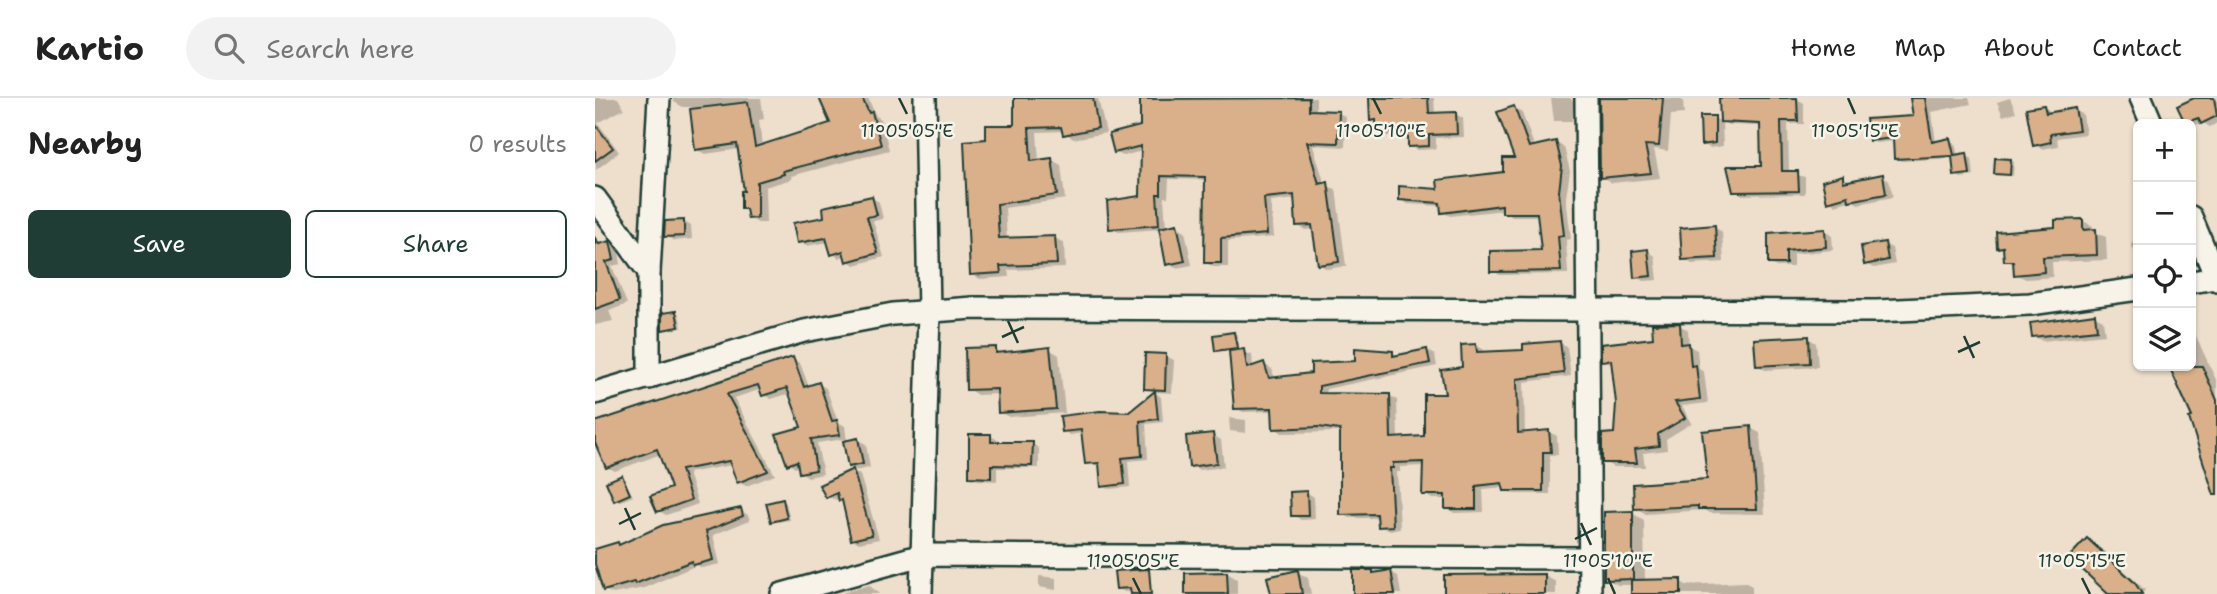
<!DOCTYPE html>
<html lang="en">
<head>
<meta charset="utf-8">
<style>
	:root { --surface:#fff; --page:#f2f2f2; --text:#222; --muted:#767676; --line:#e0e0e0; --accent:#1f3d34 }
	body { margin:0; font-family:"Shantell Sans",sans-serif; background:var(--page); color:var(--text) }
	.controls { position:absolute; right:21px; top:21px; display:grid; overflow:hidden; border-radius:10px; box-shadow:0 2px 5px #0004 }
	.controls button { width:63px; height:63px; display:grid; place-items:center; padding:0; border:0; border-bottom:2px solid var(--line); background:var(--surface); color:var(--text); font:35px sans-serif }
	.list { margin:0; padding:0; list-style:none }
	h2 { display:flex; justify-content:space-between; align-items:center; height:91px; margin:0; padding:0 28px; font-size:30px }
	h2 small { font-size:23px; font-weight:400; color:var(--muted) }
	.actions { display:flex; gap:14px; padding:21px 28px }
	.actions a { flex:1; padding:16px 0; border:2px solid var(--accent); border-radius:10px; text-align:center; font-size:24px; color:var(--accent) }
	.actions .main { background:var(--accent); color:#fff }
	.icon { flex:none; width:38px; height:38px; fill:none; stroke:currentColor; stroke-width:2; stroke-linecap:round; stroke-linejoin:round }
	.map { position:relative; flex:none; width:1622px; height:496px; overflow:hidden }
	header { display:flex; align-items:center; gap:42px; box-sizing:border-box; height:98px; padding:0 35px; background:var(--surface); border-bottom:2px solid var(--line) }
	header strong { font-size:33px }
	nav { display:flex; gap:38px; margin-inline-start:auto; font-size:24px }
	.search { width:490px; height:63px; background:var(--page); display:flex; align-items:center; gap:18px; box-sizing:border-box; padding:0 24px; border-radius:38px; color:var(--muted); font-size:26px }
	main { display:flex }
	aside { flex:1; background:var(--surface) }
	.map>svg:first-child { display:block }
	.shadow { fill:#0003 }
	.building { fill:#dab08b; stroke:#1f3d34; stroke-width:2 }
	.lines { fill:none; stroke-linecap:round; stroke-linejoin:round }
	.minor-casing { stroke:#1f3d34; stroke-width:26 }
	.minor { stroke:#f7f3e8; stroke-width:21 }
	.ticks { fill:none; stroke:#1f3d34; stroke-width:2.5 }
	.ticks-label { font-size:18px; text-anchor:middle; fill:#1f3d34; stroke:#f7f3e8; stroke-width:5; stroke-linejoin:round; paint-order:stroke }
</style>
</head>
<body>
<header>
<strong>Kartio</strong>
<div class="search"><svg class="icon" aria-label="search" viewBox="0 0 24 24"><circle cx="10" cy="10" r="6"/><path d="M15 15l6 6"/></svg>Search here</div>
<nav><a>Home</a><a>Map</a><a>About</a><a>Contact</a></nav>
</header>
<main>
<aside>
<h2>Nearby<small>0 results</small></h2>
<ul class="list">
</ul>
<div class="actions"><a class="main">Save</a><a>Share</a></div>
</aside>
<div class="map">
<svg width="1622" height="496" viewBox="0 0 1622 496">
	<rect width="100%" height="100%" fill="#eedfcc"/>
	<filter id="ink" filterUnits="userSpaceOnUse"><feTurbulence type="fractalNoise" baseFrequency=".0143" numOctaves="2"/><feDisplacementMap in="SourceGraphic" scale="14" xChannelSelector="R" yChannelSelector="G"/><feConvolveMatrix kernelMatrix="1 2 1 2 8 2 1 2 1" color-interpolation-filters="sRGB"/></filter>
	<g filter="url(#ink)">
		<g class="shadow">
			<path d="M0 0H23L29 11 3 25 24 54 1 72Z"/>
			<path d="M78 0H166L169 21 164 22 167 48 237 26 226 0H273L281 18 286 21 294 52 196 78 197 81 170 89 171 125H163L154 120 153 113 148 110 151 95 145 51 110 56 101 51 96 9H88L79 4Z"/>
			<path d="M420 0H503L511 35 478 41 469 33 442 34 444 64 457 62 466 67 470 101 410 110 412 142 460 140 469 145 470 170 413 172 414 179 385 181 377 176 392 42 420 29Z"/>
			<path d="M567 0H721V14L744 15 751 19 750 49 718 47 730 87 741 91 751 168 732 171 724 166 719 131 710 132 702 127 701 101 676 104 679 139 633 143V169H618L610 164 612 82 574 81 573 99H569L571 130 582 128 590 133 597 167 581 170 573 166 566 131 524 134 516 130 546 102 547 53 528 58 520 54 547 29Z"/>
			<path d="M776 0H839L840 17 860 16 868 20 869 39 841 40V51L822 52 815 48 814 37 791 38 783 34V25L777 22Z"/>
			<path d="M956 0H975L979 4 977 23H959Z"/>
			<path d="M1006 0H1083L1088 3 1089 16 1076 17 1073 53 1059 51 1065 80 1017 85 1007 79Z"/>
			<path d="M1317 0H1374L1376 6 1337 14 1341 45 1354 42 1360 45 1363 58 1377 60 1379 78 1366 80 1361 77 1359 60 1306 63 1301 60 1300 43 1281 45 1276 42 1320 20Z"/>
			<path d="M1415 0 1421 14 1408 18 1402 4Z"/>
			<path d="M1600 0H1622V25L1615 29 1607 24 1599 28 1592 24Z"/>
			<path d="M1125 1H1202L1209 5V26H1193L1194 75 1210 79V96L1147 97 1140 92 1168 69 1167 28 1134 27 1127 23 1128 48 1115 50 1107 46 1119 20 1127 24Z"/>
			<path d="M1449 8 1457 16 1480 12 1488 17 1491 36 1462 40 1463 48 1447 51 1439 47Z"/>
			<path d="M919 10 927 15 940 50 961 45 969 49 975 73 971 99 976 141 971 142 973 176 905 177 897 172 948 154 944 118H917L909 112 855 118 848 114 847 108 813 106 805 101 909 75 921 61Z"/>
			<path d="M1416 62 1419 64 1418 78 1401 75Z"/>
			<path d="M1287 78 1294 82 1298 99 1263 106 1257 102 1241 107 1234 102 1248 79 1254 83Z"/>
			<path d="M277 100 284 104 288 121 278 123 289 159 260 167 253 163 251 157 244 160 237 155 234 144 211 148 204 144 231 121Z"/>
			<path d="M88 123 96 128 97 141 79 143 71 138Z"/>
			<path d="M1488 123 1498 128V133L1511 139 1512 162 1457 164 1458 179 1431 181 1420 176V167L1411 162 1410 152 1403 148Z"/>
			<path d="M1119 129 1127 134 1129 164 1097 166 1089 161Z"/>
			<path d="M1230 132 1237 137 1238 152 1198 156V169H1181L1174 165 1175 137Z"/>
			<path d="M1543 143V160L1536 146Z"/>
			<path d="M15 145 23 149 26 166 17 168 32 206 14 213 18 223 0 227V149Z"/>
			<path d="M1289 146 1297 150 1300 166 1279 170 1271 166Z"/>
			<path d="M1053 153 1060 158 1063 182 1049 183 1041 178Z"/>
			<path d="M81 214 84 216 87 230 69 231Z"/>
			<path d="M1500 218 1508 222 1510 236 1447 243 1439 238Z"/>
			<path d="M1084 227 1093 232 1094 248 1102 252 1104 271 1109 274 1113 305 1087 308 1097 325 1071 341 1072 352 1048 355 1050 369H1018L1009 364 1020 337 1023 305 1017 267 1008 262 1060 241Z"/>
			<path d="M1596 233 1600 236 1622 284V390L1599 320 1576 268H1596Z"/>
			<path d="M639 235 642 237 645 253 657 257 658 270 669 266 677 271 680 281 718 277 798 255 804 258 832 252 840 257 842 268 731 291V297H794L802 302 803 341 831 340 881 247 889 252V256L930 253 965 244 972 249 976 278 929 284 930 336 954 334 962 338 963 357 955 358V396H918L910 389 888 391 889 414 859 415 851 410V401H837L829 396 830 368 805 369V374H802L805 431 793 432 785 428 784 420H755L747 416V334L687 335 680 330 679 313 648 314 641 310 636 252H622Z"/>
			<path d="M1213 240 1221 245 1223 269 1170 272 1162 267Z"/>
			<path d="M400 251 409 256 454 251 464 257 470 315 414 319 404 314V296L382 297 373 291Z"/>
			<path d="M571 258 579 262 577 295 559 294 566 299 568 324 551 326 553 361 533 363 535 389 514 391 507 388 506 368 491 365 488 335 475 337 469 333 534 316 561 295 551 290Z"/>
			<path d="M198 261 205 265 214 289 224 286 231 290 243 324 250 328 252 344 263 342 271 346 275 370 258 373 265 377 284 441 264 445 257 441 249 404 232 399 227 388 261 372 254 368 249 341 222 345 228 376 213 379 206 374 205 368 200 370 193 365 208 330 196 295 176 301 169 297 167 291 139 300 180 377 151 388 143 384 137 367 93 375 103 406 71 417 64 413 78 391 66 356 20 373 12 369 0 340V326Z"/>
			<path d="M634 320 651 322V335L635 333Z"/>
			<path d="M1155 330 1165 335 1170 416 1114 415 1109 412 1051 416 1041 410 1114 383Z"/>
			<path d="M618 337 626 342 629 369 604 372 596 367Z"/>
			<path d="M396 338 403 342V346H437L444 350V370H402V383L382 382 375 378Z"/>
			<path d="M27 379 38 398 24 404 21 402Z"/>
			<path d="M711 394 719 399 720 421 706 422 698 417Z"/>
			<path d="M188 403 191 405 195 422 181 424 177 422Z"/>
			<path d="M145 412 153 417 155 422 118 437 125 466 107 470 102 467 49 490 18 496 10 492 0 453 23 446 27 448Z"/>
			<path d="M1037 415 1049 422 1050 484 1085 483 1091 487 1149 484 1157 488V496H1038L1039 419H1036L1037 487H1023L1011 481Z"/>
			<path d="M1492 442 1504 449 1550 492 1547 496H1516Z"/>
			<path d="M702 474 713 480 716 496H678Z"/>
			<path d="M777 474H796L803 478 806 496H760Z"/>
			<path d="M521 475 548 493 530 494 522 490Z"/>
			<path d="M632 475 642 481V496H592Z"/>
			<path d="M444 478 461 480V492L444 489Z"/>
			<path d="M950 478 961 484V496H851Z"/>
			<path d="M274 487 284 496H247V495Z"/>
		</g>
		<g class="building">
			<path d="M224 0H267L274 15 277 14 286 47 188 73 189 76 162 84V120L153 121 151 111H146V93H149L142 46 100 52 95 11 153 4 160 49 235 25Z"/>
			<path d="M419 0H498L503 30 468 37 466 29 434 30 436 63 457 60 462 97 402 106 404 140 460 138 462 166 405 168 406 175 375 177 369 43 391 41V27H419Z"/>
			<path d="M714 0V12L744 13 743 45 712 44 724 86 733 84 744 164 723 167 717 127 701 128 699 97 669 100 672 136 626 140V165H609L610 79 566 78V96H562L564 127 514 131 512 103 545 98 546 48 519 55 514 36 545 28V1Z"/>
			<path d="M774 0H833L834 15 861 14 862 36 834 37V48L813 49V34L782 35 781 22 775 23Z"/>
			<path d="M1004 0H1068L1064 48 1050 47 1056 75 1005 80Z"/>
			<path d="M1124 0H1202L1203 23H1186L1187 73H1203L1204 93 1138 94 1132 68H1166L1165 26 1125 24Z"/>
			<path d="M1315 0H1330L1337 44 1355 40 1359 57 1372 55 1375 76 1359 78 1357 58 1299 61 1298 40 1274 43 1271 21 1318 18Z"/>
			<path d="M1599 0H1619L1622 18 1606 26 1603 20 1590 25 1582 8Z"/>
			<path d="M1449 7 1451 15 1480 10 1484 32 1455 36 1456 44 1438 48 1431 10Z"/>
			<path d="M919 8 934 49 961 43 967 68 964 94 969 137 963 138 966 173 895 174V153L946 152 942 115H907V107L846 115 845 105 804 102V88L843 91 842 82 908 74V60H919L902 14Z"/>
			<path d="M1105 18H1120V45L1106 47Z"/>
			<path d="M0 26 18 50 0 63Z"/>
			<path d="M1400 60 1416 61 1415 77 1399 76Z"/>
			<path d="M1288 76 1291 96 1254 103 1253 98 1232 104 1227 83 1248 77V84Z"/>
			<path d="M277 98 282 117 272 119 283 155 251 164 248 153 236 157 231 140 202 145 198 125 229 119 228 109Z"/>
			<path d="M1488 121V132L1501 131 1502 157 1448 159 1449 174 1419 177 1418 163H1409L1408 149 1402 150 1401 134 1460 129V122Z"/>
			<path d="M89 122V138L69 139 70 123Z"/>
			<path d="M582 126 590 163 571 167 564 130Z"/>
			<path d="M1120 127 1122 160 1087 162 1085 130Z"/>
			<path d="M1230 131 1231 149 1191 153V166H1173V135Z"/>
			<path d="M0 140 4 146 15 143 19 162 11 164 25 202 0 211Z"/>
			<path d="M1290 144 1293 162 1269 167 1266 148Z"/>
			<path d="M1053 151 1056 178 1039 180 1037 153Z"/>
			<path d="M81 213 84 229 67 232V215Z"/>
			<path d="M1500 216 1502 232 1437 239 1435 225Z"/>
			<path d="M1085 225 1086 246 1094 245 1096 268 1101 267 1105 301 1080 304 1090 320 1063 336 1064 348 1040 351 1042 365H1007V336L1019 335 1021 305 1016 262 1006 263V246L1058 240 1057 226Z"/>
			<path d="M639 234 642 250 620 253 618 237Z"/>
			<path d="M1214 238 1215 265 1161 268 1159 241Z"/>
			<path d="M965 243 969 275 922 281 923 335 954 332 956 354H948V393H909L907 385 881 388V411H850V397H827L828 364 798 365V370H795L798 428 783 429 782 416 745 417V332L724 329 678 331 677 310 639 311 634 253 649 251 652 270 669 264 674 280 716 275V265L760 263V250L798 253V258L832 251 835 265 724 288V295L795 296 796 340 829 338V296H850L846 272 867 269 866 247 881 246 882 254 928 252V246Z"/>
			<path d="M401 249V255L455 249 461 311 403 315 402 291 371 292 370 250Z"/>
			<path d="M550 255 571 256 570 292 549 291Z"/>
			<path d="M198 259 209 289 224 284 237 323 242 322 245 337 216 341 221 372 204 375 202 363 192 367 181 336 206 329 192 290 167 298 163 287 132 296 173 373 142 385 134 363 86 372 96 402 62 414 55 398 76 390 62 351 11 370 0 345V324Z"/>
			<path d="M1574 268H1607L1622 302V397H1619L1594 320 1597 319Z"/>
			<path d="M560 293 563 321 545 323 547 358 527 360 530 386 506 389 504 365 490 366 486 332 467 334 465 318 505 313 534 314Z"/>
			<path d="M1156 328 1162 411H1103V408L1039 411 1038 386 1112 381 1107 333Z"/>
			<path d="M618 335 622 365 594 369 591 338Z"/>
			<path d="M374 336H396V344H438L437 368 396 367V380L374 379Z"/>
			<path d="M263 340 268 366 253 369 248 343Z"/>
			<path d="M258 371 277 437 256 442 247 402 244 403 242 395 231 400 224 387Z"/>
			<path d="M27 377 35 396 19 403 11 384Z"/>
			<path d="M712 393 713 418H696L695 394Z"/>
			<path d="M188 401 192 420 176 424 171 405Z"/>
			<path d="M146 410 148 418 111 433 118 462 98 467 97 463 40 486 39 484 8 493 0 466V451L23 444 24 447 68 427Z"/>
			<path d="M1038 413V481L1009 482V414Z"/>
			<path d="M1492 440 1540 485 1547 496H1513L1474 459Z"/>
			<path d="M554 471 556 496H536L535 490 521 491 519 473Z"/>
			<path d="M703 472 707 496H676L672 479Z"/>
			<path d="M758 472H778V475L796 472 800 496H758Z"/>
			<path d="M632 474 633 496H590V475Z"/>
			<path d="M950 476V496H849V477Z"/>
			<path d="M1086 481V496H1036V482Z"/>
		</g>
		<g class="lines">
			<g class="minor-casing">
				<g id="minor">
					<path d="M991 0 995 496"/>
					<path d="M1546 0 1557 26"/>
					<path d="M0 100 54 174"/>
					<path d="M1596 119 1622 182"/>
					<path d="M1596 184 1621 180"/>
					<path d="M54 280V174L64 0"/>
					<path d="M0 295 209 233 298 216 378 210 1282 213 1435 206 1543 191"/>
					<path d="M187 496 327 457 995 460"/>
					<path d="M326 496 334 214 330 0"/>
				</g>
			</g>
			<use href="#minor" class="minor"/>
		</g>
	</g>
	<path class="ticks" d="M304 0 312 16M778 0 786 16M1253 0 1260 16M413 223 423 245M1369 238 1379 260M407 239 429 229M1363 254 1385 244M30 410 40 432M986 425 996 447M24 426 46 415M980 441 1002 430M538 480 546 496M1013 480 1020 496M1487 480 1495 496"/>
	<g class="ticks-label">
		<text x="312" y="39">11°05'05"E</text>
		<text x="786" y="39">11°05'10"E</text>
		<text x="1260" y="39">11°05'15"E</text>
		<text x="538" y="469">11°05'05"E</text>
		<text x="1013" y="469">11°05'10"E</text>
		<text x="1487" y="469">11°05'15"E</text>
	</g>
</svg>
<div class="controls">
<button>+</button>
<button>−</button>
<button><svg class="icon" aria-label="locate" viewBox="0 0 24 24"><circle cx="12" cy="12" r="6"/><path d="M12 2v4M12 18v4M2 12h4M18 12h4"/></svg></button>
<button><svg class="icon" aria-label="layers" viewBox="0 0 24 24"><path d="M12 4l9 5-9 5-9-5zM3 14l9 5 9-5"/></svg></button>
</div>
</div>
</main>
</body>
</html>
